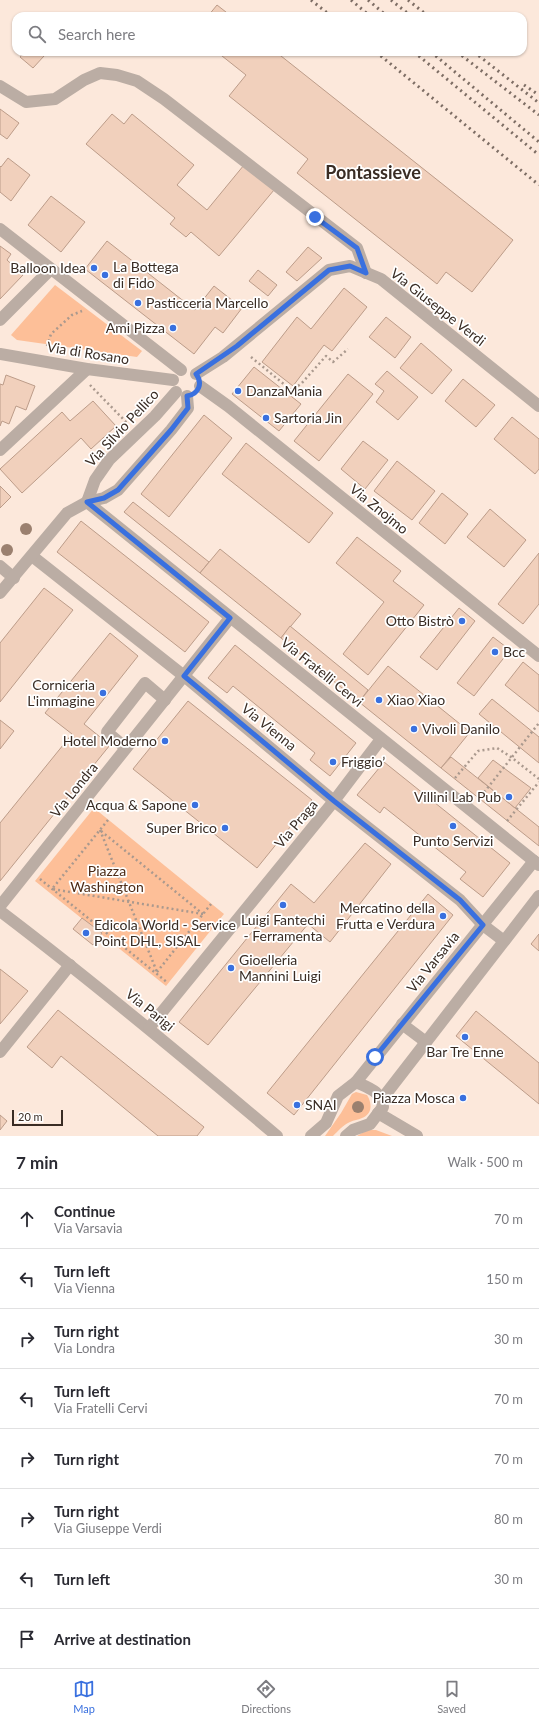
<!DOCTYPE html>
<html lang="en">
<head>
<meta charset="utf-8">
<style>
	:root { --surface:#fff; --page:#f2f2f3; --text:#2b2b33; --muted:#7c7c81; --line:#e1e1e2; --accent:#3970df }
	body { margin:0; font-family:Lato,sans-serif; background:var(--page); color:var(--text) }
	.scale { position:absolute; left:12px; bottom:10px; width:51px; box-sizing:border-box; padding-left:4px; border:2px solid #392c24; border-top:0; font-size:11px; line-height:14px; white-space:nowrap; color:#392c24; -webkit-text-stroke:3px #fff; paint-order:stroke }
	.stop { position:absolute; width:12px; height:12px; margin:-9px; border:3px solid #3970df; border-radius:50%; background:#fff }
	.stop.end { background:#3970df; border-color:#fff; box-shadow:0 1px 4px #0008 }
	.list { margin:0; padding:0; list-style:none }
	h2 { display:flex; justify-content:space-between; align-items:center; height:52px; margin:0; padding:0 16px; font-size:17px }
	h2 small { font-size:13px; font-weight:400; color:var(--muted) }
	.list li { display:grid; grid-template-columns:26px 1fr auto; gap:12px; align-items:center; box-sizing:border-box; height:60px; padding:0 16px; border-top:1px solid var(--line) }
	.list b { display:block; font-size:15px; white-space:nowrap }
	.list p { margin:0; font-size:13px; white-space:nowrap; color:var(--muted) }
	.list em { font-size:13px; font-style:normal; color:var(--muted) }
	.icon { flex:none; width:22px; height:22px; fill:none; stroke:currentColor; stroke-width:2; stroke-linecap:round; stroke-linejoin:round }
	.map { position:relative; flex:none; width:539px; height:1136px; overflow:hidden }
	.search { position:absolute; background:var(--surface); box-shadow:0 1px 3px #0004; left:12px; right:12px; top:12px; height:44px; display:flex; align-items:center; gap:10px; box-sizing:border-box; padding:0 14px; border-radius:12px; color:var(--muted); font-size:15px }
	.sheet { height:532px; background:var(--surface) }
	nav { display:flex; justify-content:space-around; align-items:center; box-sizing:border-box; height:56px; border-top:1px solid var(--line); background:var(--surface); font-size:11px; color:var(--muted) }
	nav a { display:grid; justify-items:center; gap:2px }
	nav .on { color:var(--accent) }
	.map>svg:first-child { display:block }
	.green { fill:#fdbf98 }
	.building { fill:#f1d0bc; stroke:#bc9c89 }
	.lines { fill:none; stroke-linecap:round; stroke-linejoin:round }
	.path { stroke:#aa998e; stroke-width:2.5; stroke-dasharray:2 3; stroke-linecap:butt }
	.minor { stroke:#bbada4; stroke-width:12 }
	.rail { stroke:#7d6d64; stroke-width:3; stroke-dasharray:2 4; stroke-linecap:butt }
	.tree { fill:#9b806f }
	.route { stroke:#3970df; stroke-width:5 }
	.poi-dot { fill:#3970df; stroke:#fff; stroke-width:1.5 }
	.labels { text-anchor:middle; stroke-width:3.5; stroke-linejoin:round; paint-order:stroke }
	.poi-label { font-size:14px; fill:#392c24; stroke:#fff; text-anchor:start }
	.street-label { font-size:14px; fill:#392c24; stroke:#fff }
	.park-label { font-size:14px; fill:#4c2b16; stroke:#fff }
	.district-label { font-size:18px; font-weight:bold; fill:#392c24; stroke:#fff }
</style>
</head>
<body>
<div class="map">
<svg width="539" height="1136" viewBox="0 0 539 1136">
	<rect width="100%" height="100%" fill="#fce8db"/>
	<g class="green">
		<path d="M55 285 142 351 137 357 17 340 11 335Z"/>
		<path d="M94 808 224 914 166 986 35 881Z"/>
		<path d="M356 1092 367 1095C372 1103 373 1114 362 1118 358 1120 354 1120 350 1122 343 1125 338 1131 333 1136H325L341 1113 352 1094Z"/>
		<path d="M367 1130H376L392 1136H357Z"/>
	</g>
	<g class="building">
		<path d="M217 5 231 16H208Z"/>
		<path d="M24 52H39L44 56 33 68 20 57Z"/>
		<path d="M217 52H276L513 240 472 292 446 272 437 284 297 173 308 159 229 96 246 75Z"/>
		<path d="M0 109 19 123 7 139 0 134Z"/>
		<path d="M112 114 124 124 132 114 194 165 177 185 207 210 244 165 274 190 219 256 191 232 186 237 170 224 175 218 86 144Z"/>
		<path d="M8 158 30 175 11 201 0 192V166L1 167Z"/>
		<path d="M51 196 85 222 61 252 28 225Z"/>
		<path d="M107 241 195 310 214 286 242 308 223 333 215 327 194 354 85 269Z"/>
		<path d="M0 246 11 254 7 260 23 275 0 299Z"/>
		<path d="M308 247 322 258 297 281 286 272Z"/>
		<path d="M258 270 277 285 268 296 249 281Z"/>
		<path d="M344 288 367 307 332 351 324 345 293 386 262 362 297 317 311 329Z"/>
		<path d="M386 317 411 337 395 358 369 337Z"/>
		<path d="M421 343 452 370 432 394 400 368Z"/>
		<path d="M254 367 301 404 279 431 232 394Z"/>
		<path d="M387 371 418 397 398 420 376 402 384 391 375 384Z"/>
		<path d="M348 374 373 394 319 461 294 441Z"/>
		<path d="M6 375 35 386 26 410 16 406 9 424 2 421 0 426V384L3 385Z"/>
		<path d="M463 379 495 405 476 427 445 401Z"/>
		<path d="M93 401 116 426 91 449 81 438 22 493 0 469 62 412 70 421Z"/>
		<path d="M204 415 232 438 169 517 141 494Z"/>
		<path d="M512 417 539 439V469L535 474 494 439Z"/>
		<path d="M363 441 388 460 365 489 341 469Z"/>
		<path d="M246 443 333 513 309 543 222 474Z"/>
		<path d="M397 461 435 491 412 520 374 491Z"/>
		<path d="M0 486 11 497 0 508Z"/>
		<path d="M442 493 468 514 445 544 419 523Z"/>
		<path d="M133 502 209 562 200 573 124 512Z"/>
		<path d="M490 509 526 540 504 567 467 537Z"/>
		<path d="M81 521 209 622 185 652 57 552Z"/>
		<path d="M357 537 401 571 393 581 424 605 368 675 343 654 384 602 336 563Z"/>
		<path d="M220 549 301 614 281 638 200 573Z"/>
		<path d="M539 553V604L523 624 498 604Z"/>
		<path d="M44 588 73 610 0 702V643Z"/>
		<path d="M459 608 475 621 437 670 420 657Z"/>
		<path d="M290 626 368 690 359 702 281 638Z"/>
		<path d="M110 633 138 656 84 724 110 745 0 881V823L72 734 45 713Z"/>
		<path d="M493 637 510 650 474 696 457 683Z"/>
		<path d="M235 645 356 743 330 776 310 760 315 753 233 686 227 693 208 678Z"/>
		<path d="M523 662 539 675V712L505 685Z"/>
		<path d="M388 666 470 732 441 768 359 702Z"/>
		<path d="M492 699 539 737V763L479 714Z"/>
		<path d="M188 701 312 800 257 868 133 769Z"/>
		<path d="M0 720 14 731 0 749Z"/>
		<path d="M451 757 539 827V846L441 768Z"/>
		<path d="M493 760 531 788 515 808 478 778Z"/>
		<path d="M384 762 510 863 483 897 460 879 466 872 384 807 380 813 357 795Z"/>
		<path d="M365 843 391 864 330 942 308 924 208 1045 179 1022 291 884 314 903Z"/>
		<path d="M428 894 453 915 294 1115 267 1093Z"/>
		<path d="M82 918 102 933 93 945 73 929Z"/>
		<path d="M539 934V951L531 944Z"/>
		<path d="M0 969 28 991 0 1024Z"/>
		<path d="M58 1010 204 1127 197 1136H158L61 1056 52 1068 27 1047Z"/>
		<path d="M476 1011 539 1063V1104L456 1036Z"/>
		<path d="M0 1115 7 1121 0 1130Z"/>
	</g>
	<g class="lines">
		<g class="path">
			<path d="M47 346 51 334 72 315 82 311"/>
			<path d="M251 357 291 390 301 384 326 356 333 362 348 349"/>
			<path d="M90 385 127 423"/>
			<path d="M455 778 478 751 497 748 511 757 539 779"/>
			<path d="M478 800 539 723"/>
			<path d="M108 820 52 889 203 914"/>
			<path d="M507 821 539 782"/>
			<path d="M100 830 157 972"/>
			<path d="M101 831 203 914"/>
			<path d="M40 879 168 983"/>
			<path d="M157 972 211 904"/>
		</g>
		<g class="minor">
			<path d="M0 86 26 102 55 99 84 80 100 73 117 75 137 81 164 99 357 248 366 273"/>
			<path d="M0 229 181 370"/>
			<path d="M0 320 51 269"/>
			<path d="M0 354 87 369 173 380"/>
			<path d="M196 374 223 357 329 270 350 266 381 279 539 406"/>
			<path d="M200 386 228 406 539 656"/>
			<path d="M0 450 87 369"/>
			<path d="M87 502 539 865"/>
			<path d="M87 502 95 480 109 460 155 416 176 392"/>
			<path d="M32 556 184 676 334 801 460 900 483 925 504 941"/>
			<path d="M0 566 14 578"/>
			<path d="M0 593 67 513 87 502 104 498 118 490 171 430 188 408 187 396"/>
			<path d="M126 748 107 732 145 683 165 700"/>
			<path d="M0 906 230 618"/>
			<path d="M0 911C95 983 186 1059 277 1136"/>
			<path d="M402 1024 426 1042"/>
			<path d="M149 1028 334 801 381 739"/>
			<path d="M0 1052 70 965"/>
			<path d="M356 1082 534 861"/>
			<path d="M382 1099 539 896"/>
			<path d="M378 1113 417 1136"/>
			<path d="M311 1136 326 1123 338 1096 356 1082C369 1088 381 1091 383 1107L370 1124 353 1130 346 1136"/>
		</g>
		<g class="rail">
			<path d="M311 0 331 16"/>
			<path d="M351 0 370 16"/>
			<path d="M368 0 387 16"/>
			<path d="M391 0 411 16"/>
			<path d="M408 0 428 16"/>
			<path d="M376 52 539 185"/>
			<path d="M414 52 539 155"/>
			<path d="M431 52 539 142"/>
			<path d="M457 52 539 115"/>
			<path d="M474 52 539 103"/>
			<path d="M524 85 539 95"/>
		</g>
	</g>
	<g class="tree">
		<circle cx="26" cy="529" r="6"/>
		<circle cx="7" cy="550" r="6"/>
		<circle cx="358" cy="1107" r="6"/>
	</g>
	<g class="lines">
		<path class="route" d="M315 217 357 248 366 273 350 266 329 270 237 346 196 374C203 383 199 394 187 396L188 408 171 430 118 490 104 498 87 502 230 618 184 676 334 801 460 900 483 925 375 1057"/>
	</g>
	<g class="poi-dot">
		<circle cx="94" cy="268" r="4"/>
		<circle cx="105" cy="275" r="4"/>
		<circle cx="138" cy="303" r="4"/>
		<circle cx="173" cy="328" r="4"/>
		<circle cx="238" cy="391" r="4"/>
		<circle cx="266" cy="418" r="4"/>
		<circle cx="462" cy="621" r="4"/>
		<circle cx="495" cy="652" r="4"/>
		<circle cx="103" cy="693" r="4"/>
		<circle cx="379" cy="700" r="4"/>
		<circle cx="414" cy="729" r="4"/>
		<circle cx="165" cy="741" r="4"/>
		<circle cx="333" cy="762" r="4"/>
		<circle cx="509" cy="797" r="4"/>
		<circle cx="195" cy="805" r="4"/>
		<circle cx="453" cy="826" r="4"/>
		<circle cx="225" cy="828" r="4"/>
		<circle cx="283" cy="905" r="4"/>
		<circle cx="443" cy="916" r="4"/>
		<circle cx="86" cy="933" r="4"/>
		<circle cx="231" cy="968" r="4"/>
		<circle cx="465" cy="1037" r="4"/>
		<circle cx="463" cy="1098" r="4"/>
		<circle cx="297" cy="1105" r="4"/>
	</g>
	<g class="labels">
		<g class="poi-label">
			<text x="113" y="272">La Bottega<tspan x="113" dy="16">di Fido</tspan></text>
			<text x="86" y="273" text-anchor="end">Balloon Idea</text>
			<text x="146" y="308">Pasticceria Marcello</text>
			<text x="165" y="333" text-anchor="end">Ami Pizza</text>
			<text x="246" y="396">DanzaMania</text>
			<text x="274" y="423">Sartoria Jin</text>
			<text x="454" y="626" text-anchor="end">Otto Bistrò</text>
			<text x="503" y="657">Bcc</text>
			<text x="95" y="690" text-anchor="end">Corniceria<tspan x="95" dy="16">L'immagine</tspan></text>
			<text x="387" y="705">Xiao Xiao</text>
			<text x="422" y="734">Vivoli Danilo</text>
			<text x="157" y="746" text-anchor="end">Hotel Moderno</text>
			<text x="341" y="767">Friggio’</text>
			<text x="501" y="802" text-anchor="end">Villini Lab Pub</text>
			<text x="187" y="810" text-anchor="end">Acqua &amp; Sapone</text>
			<text x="217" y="833" text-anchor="end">Super Brico</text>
			<text x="453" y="846" text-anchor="middle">Punto Servizi</text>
			<text x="435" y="913" text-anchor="end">Mercatino della<tspan x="435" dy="16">Frutta e Verdura</tspan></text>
			<text x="283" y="925" text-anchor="middle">Luigi Fantechi<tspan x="283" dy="16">- Ferramenta</tspan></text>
			<text x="94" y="930">Edicola World - Service<tspan x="94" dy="16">Point DHL, SISAL</tspan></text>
			<text x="239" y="965">Gioelleria<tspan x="239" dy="16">Mannini Luigi</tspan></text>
			<text x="465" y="1057" text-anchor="middle">Bar Tre Enne</text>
			<text x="455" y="1103" text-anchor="end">Piazza Mosca</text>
			<text x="305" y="1110">SNAI</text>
		</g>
		<g class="street-label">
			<text transform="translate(438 307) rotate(38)" y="5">Via Giuseppe Verdi</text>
			<text transform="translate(88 353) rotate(9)" y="5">Via di Rosano</text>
			<text transform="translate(122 428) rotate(-47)" y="5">Via Silvio Pellico</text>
			<text transform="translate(379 509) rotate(39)" y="5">Via Znojmo</text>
			<text transform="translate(322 672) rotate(39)" y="5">Via Fratelli Cervi</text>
			<text transform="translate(269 727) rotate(39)" y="5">Via Vienna</text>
			<text transform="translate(74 790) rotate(-51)" y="5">Via Londra</text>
			<text transform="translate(296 824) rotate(-50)" y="5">Via Praga</text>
			<text transform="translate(433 962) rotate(-51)" y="5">Via Varsavia</text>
			<text transform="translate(150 1010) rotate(39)" y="5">Via Parigi</text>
		</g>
		<g class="park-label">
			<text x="107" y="876">Piazza<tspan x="107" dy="16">Washington</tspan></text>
		</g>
		<g class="district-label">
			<text x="373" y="179">Pontassieve</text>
		</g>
	</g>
</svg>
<div class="scale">20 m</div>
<div class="stop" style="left:375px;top:1057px"></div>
<div class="stop end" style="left:315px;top:217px"></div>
<div class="search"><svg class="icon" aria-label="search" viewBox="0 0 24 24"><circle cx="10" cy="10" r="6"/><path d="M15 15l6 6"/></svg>Search here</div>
</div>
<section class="sheet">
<h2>7 min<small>Walk · 500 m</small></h2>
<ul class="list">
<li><svg class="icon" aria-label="ahead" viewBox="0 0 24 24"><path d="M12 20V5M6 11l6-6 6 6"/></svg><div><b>Continue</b><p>Via Varsavia</p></div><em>70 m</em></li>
<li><svg class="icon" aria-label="left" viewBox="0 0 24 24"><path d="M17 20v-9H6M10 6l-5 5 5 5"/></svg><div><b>Turn left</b><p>Via Vienna</p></div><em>150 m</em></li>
<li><svg class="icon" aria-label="right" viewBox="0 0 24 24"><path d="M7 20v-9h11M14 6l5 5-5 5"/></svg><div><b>Turn right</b><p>Via Londra</p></div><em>30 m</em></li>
<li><svg class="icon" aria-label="left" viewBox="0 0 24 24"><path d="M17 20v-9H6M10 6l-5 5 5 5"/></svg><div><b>Turn left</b><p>Via Fratelli Cervi</p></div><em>70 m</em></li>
<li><svg class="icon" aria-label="right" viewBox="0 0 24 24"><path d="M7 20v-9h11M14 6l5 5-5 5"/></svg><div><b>Turn right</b></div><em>70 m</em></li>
<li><svg class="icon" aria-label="right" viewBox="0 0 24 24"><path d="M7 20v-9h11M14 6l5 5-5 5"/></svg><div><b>Turn right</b><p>Via Giuseppe Verdi</p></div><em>80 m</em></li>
<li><svg class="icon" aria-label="left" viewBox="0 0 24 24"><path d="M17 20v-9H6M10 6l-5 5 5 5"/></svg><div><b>Turn left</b></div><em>30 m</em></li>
<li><svg class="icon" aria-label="arrive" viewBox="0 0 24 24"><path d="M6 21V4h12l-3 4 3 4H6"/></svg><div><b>Arrive at destination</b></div></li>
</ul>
</section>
<nav>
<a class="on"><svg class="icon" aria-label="map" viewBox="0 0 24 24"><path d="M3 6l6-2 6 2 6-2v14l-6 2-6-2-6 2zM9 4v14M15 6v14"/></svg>Map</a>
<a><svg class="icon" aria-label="directions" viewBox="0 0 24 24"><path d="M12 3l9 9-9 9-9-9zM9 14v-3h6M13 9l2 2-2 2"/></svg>Directions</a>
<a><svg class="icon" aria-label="saved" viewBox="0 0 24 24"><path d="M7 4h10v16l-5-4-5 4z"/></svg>Saved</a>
</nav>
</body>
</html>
